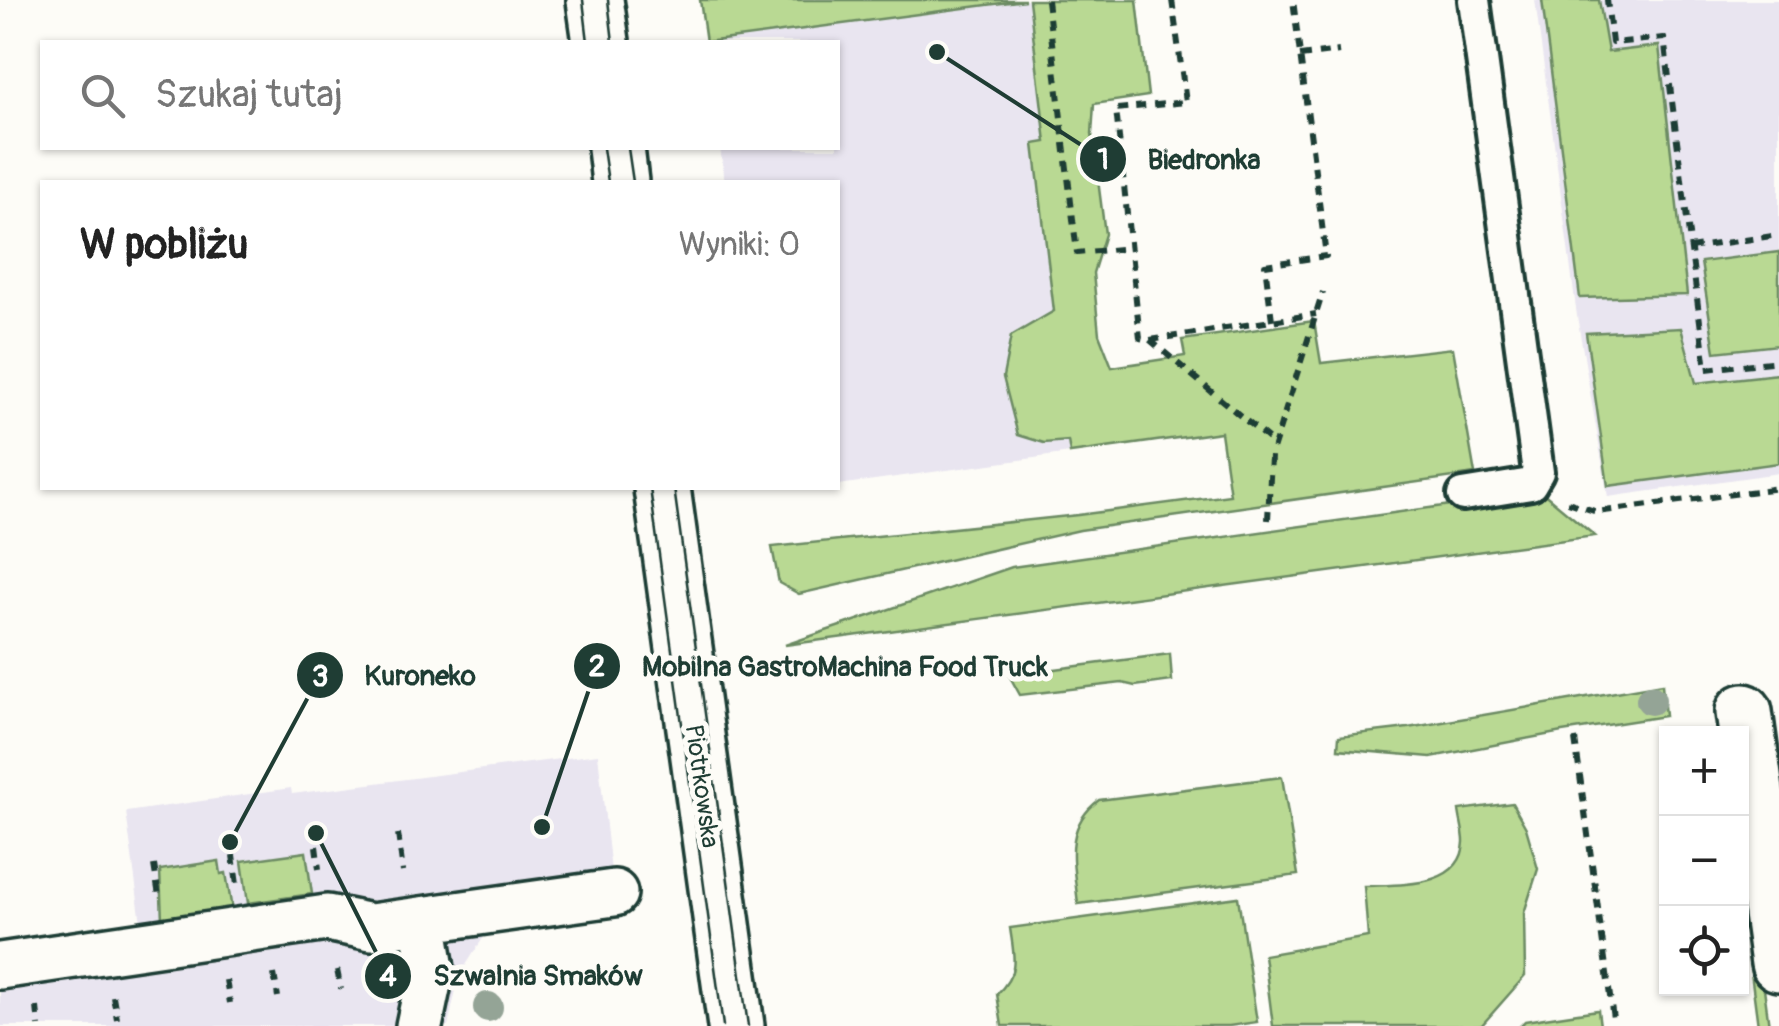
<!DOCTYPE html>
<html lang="pl">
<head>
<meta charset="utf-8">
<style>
	:root { --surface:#fff; --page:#f6f6f6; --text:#222; --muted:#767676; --line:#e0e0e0 }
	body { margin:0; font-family:Pangolin,sans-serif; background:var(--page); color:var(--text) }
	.controls { position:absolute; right:30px; bottom:30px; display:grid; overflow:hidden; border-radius:0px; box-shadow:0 2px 8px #0004 }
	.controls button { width:90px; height:90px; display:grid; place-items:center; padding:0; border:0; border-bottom:2px solid var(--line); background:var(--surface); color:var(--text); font:50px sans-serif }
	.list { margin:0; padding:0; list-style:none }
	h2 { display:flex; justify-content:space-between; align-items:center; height:130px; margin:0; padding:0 40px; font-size:42px }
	h2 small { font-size:32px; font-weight:400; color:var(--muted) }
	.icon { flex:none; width:55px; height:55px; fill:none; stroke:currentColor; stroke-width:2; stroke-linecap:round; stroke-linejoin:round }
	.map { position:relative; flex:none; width:1779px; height:1026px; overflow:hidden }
	.search { position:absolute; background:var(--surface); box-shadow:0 2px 8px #0004; left:40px; top:40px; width:800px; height:110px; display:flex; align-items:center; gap:25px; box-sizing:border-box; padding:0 35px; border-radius:0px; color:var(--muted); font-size:38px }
	.panel { position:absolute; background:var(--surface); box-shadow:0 2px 8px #0004; left:40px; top:180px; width:800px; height:310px; border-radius:0px }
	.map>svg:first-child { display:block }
	.built { fill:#e9e5f0 }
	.green { fill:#b9d993; stroke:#6c8b64; stroke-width:2.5 }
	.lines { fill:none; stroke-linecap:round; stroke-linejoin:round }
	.service-casing { stroke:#1f3d34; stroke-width:38 }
	.pedestrian-casing { stroke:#1f3d34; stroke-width:52 }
	.minor-casing { stroke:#1f3d34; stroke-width:62 }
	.tertiary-casing { stroke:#1f3d34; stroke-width:62 }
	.path { stroke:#1f3d34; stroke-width:6; stroke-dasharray:10 8; stroke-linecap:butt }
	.service { stroke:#fdfcf7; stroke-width:30 }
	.pedestrian { stroke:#fdfcf7; stroke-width:45 }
	.minor { stroke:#fdfcf7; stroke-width:55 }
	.tertiary { stroke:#fdfcf7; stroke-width:55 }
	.tram { stroke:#1f3d34; stroke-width:2.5 }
	.tree { fill:#94a496 }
	.labels { text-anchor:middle; stroke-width:10; stroke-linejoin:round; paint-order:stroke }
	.street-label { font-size:25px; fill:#1f3d34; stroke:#fdfcf7 }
	.leader { fill:none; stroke:#1f3d34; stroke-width:4 }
	.callout-dot { fill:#1f3d34; stroke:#fdfcf7; stroke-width:4 }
	.mark-label { font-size:30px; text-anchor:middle; font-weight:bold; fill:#fff }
	.callout-label { font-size:28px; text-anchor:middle; font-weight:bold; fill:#1f3d34; stroke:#fdfcf7; stroke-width:10; stroke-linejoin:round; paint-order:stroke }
</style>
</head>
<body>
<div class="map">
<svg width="1779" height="1026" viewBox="0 0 1779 1026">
	<rect width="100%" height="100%" fill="#fdfcf7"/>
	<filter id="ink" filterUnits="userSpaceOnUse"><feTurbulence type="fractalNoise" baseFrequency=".01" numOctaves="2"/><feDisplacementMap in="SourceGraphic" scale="20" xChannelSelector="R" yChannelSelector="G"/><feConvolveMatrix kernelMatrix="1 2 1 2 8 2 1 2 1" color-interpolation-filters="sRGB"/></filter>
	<g filter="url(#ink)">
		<g class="built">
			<path d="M1029 0 1046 143 1034 144 1070 453 838 485V182H725L720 148H838V42H706Z"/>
			<path d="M1535 0H1779V473L1608 497 1577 316Z"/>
			<path d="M598 754 616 916 485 935 459 976 448 1026H0V943L141 923 126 812 291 788 292 794Z"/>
		</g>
		<g class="green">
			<path d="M700 0H1025L706 42Z"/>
			<path d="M1029 0H1137L1148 96 1094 104 1092 134 1105 234 1093 273 1099 334 1112 367 1185 356 1182 340 1314 321 1321 363 1453 348 1475 474 1080 530 799 594 779 583 772 547 1078 515 1230 495 1221 432 1070 453 1068 441 1044 443 1018 435 1003 377 1011 336 1054 311 1034 144 1046 142Z"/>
			<path d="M1542 0H1599L1608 52 1659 46 1687 295 1580 298Z"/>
			<path d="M1779 252V345L1715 352 1701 262Z"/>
			<path d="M1681 328 1696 383 1779 374V463L1608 486 1586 333Z"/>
			<path d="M1542 492 1595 536 785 645 1012 567Z"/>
			<path d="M1170 654 1172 681 1135 686 1122 683 1020 695 1009 675Z"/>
			<path d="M1662 684 1665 716 1562 732 1431 757 1338 749 1339 736 1408 728Z"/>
			<path d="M1282 777 1298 875 1078 904C1074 864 1062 828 1099 800Z"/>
			<path d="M1512 803 1526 828 1538 869 1524 913 1525 976 1481 1026H1273L1264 955 1368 937 1364 886C1397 884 1462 889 1464 842 1464 832 1460 820 1459 810Z"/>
			<path d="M1742 835 1745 845 1769 1026H1758L1742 905Z"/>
			<path d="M306 852 312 894 248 903 242 861Z"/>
			<path d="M219 861 221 874 226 873 232 910 162 920 160 870Z"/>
			<path d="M1238 897 1257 1022 1229 1026H1002L997 994C1020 972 1014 957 1010 928Z"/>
			<path d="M1598 1010 1600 1026H1520L1525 1021Z"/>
		</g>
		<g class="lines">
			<g class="service-casing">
				<path id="service" d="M1463 495 1531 484 1538 472 1474 0"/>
			</g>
			<g class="pedestrian-casing">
				<g id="pedestrian">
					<path d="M0 966 327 918 371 927 614 893"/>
					<path d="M419 1026 431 969 423 920"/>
				</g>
			</g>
			<g class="minor-casing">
				<path id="minor" d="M1744 712 1779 963"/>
			</g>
			<g class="tertiary-casing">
				<g id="tertiary">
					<path d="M595 0 601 42"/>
					<path d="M616 148 620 182"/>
					<path d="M662 488 736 1026"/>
				</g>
			</g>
			<g class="path">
				<path d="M1047 0 1077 253 1130 248"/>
				<path d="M1172 0 1186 102 1116 109 1140 338 1150 340 1316 314"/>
				<path d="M1609 0H1607L1612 43 1664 38 1706 369 1779 361"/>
				<path d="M1300 56 1339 51"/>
				<path d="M1690 248 1779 235"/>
				<path d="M1272 320 1265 265 1326 256 1293 0"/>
				<path d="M1150 340 1274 444"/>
				<path d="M1568 502 1597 512 1779 488"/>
				<path d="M1268 520 1271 456 1323 292"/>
				<path d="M1575 739 1614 1026"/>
				<path d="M398 834 403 872"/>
				<path d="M316 846 319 869"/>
				<path d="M233 855 237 885"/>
				<path d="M154 865 159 896"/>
				<path d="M337 970 341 989"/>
				<path d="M274 974 278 997"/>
				<path d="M226 980 230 1003"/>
				<path d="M113 996 117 1019"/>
				<path d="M37 1007 39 1026"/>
			</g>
			<use href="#service" class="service"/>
			<use href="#pedestrian" class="pedestrian"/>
			<use href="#minor" class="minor"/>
			<use href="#tertiary" class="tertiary"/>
			<g class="tram">
				<path d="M583 0 588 42"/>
				<path d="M608 0 613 42"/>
				<path d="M603 148 608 182"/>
				<path d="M628 148 633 182"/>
				<path d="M650 488 723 1026"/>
				<path d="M674 488 748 1026"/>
			</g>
		</g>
		<g class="tree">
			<circle cx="1651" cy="700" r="15"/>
			<circle cx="488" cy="1007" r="15"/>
		</g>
	</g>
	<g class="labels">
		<g class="street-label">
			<text transform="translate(703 786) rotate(82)" y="9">Piotrkowska</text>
		</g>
	</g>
	<path class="leader" d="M937 52L1103 159M542 827L597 666M230 842L320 675M316 833L388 976"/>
	<g class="callout-dot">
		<circle cx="937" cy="52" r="10"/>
		<circle cx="542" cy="827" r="10"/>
		<circle cx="230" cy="842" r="10"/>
		<circle cx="316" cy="833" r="10"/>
		<circle cx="1103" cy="159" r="25"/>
		<circle cx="597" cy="666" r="25"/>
		<circle cx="320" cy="675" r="25"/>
		<circle cx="388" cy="976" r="25"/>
	</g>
	<g class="mark-label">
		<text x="1103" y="169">1</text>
		<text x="597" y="676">2</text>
		<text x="320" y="686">3</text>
		<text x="388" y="986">4</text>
	</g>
	<g class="callout-label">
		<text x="1204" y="169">Biedronka</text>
		<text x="845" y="676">Mobilna GastroMachina Food Truck</text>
		<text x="420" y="685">Kuroneko</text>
		<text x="538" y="985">Szwalnia Smaków</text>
	</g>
</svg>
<div class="controls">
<button>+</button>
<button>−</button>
<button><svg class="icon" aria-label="locate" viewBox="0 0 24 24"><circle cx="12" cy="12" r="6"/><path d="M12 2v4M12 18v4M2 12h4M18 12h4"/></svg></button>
</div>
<div class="search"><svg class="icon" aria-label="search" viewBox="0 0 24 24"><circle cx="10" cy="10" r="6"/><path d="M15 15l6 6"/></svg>Szukaj tutaj</div>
<section class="panel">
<h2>W pobliżu<small>Wyniki: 0</small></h2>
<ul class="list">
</ul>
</section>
</div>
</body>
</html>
